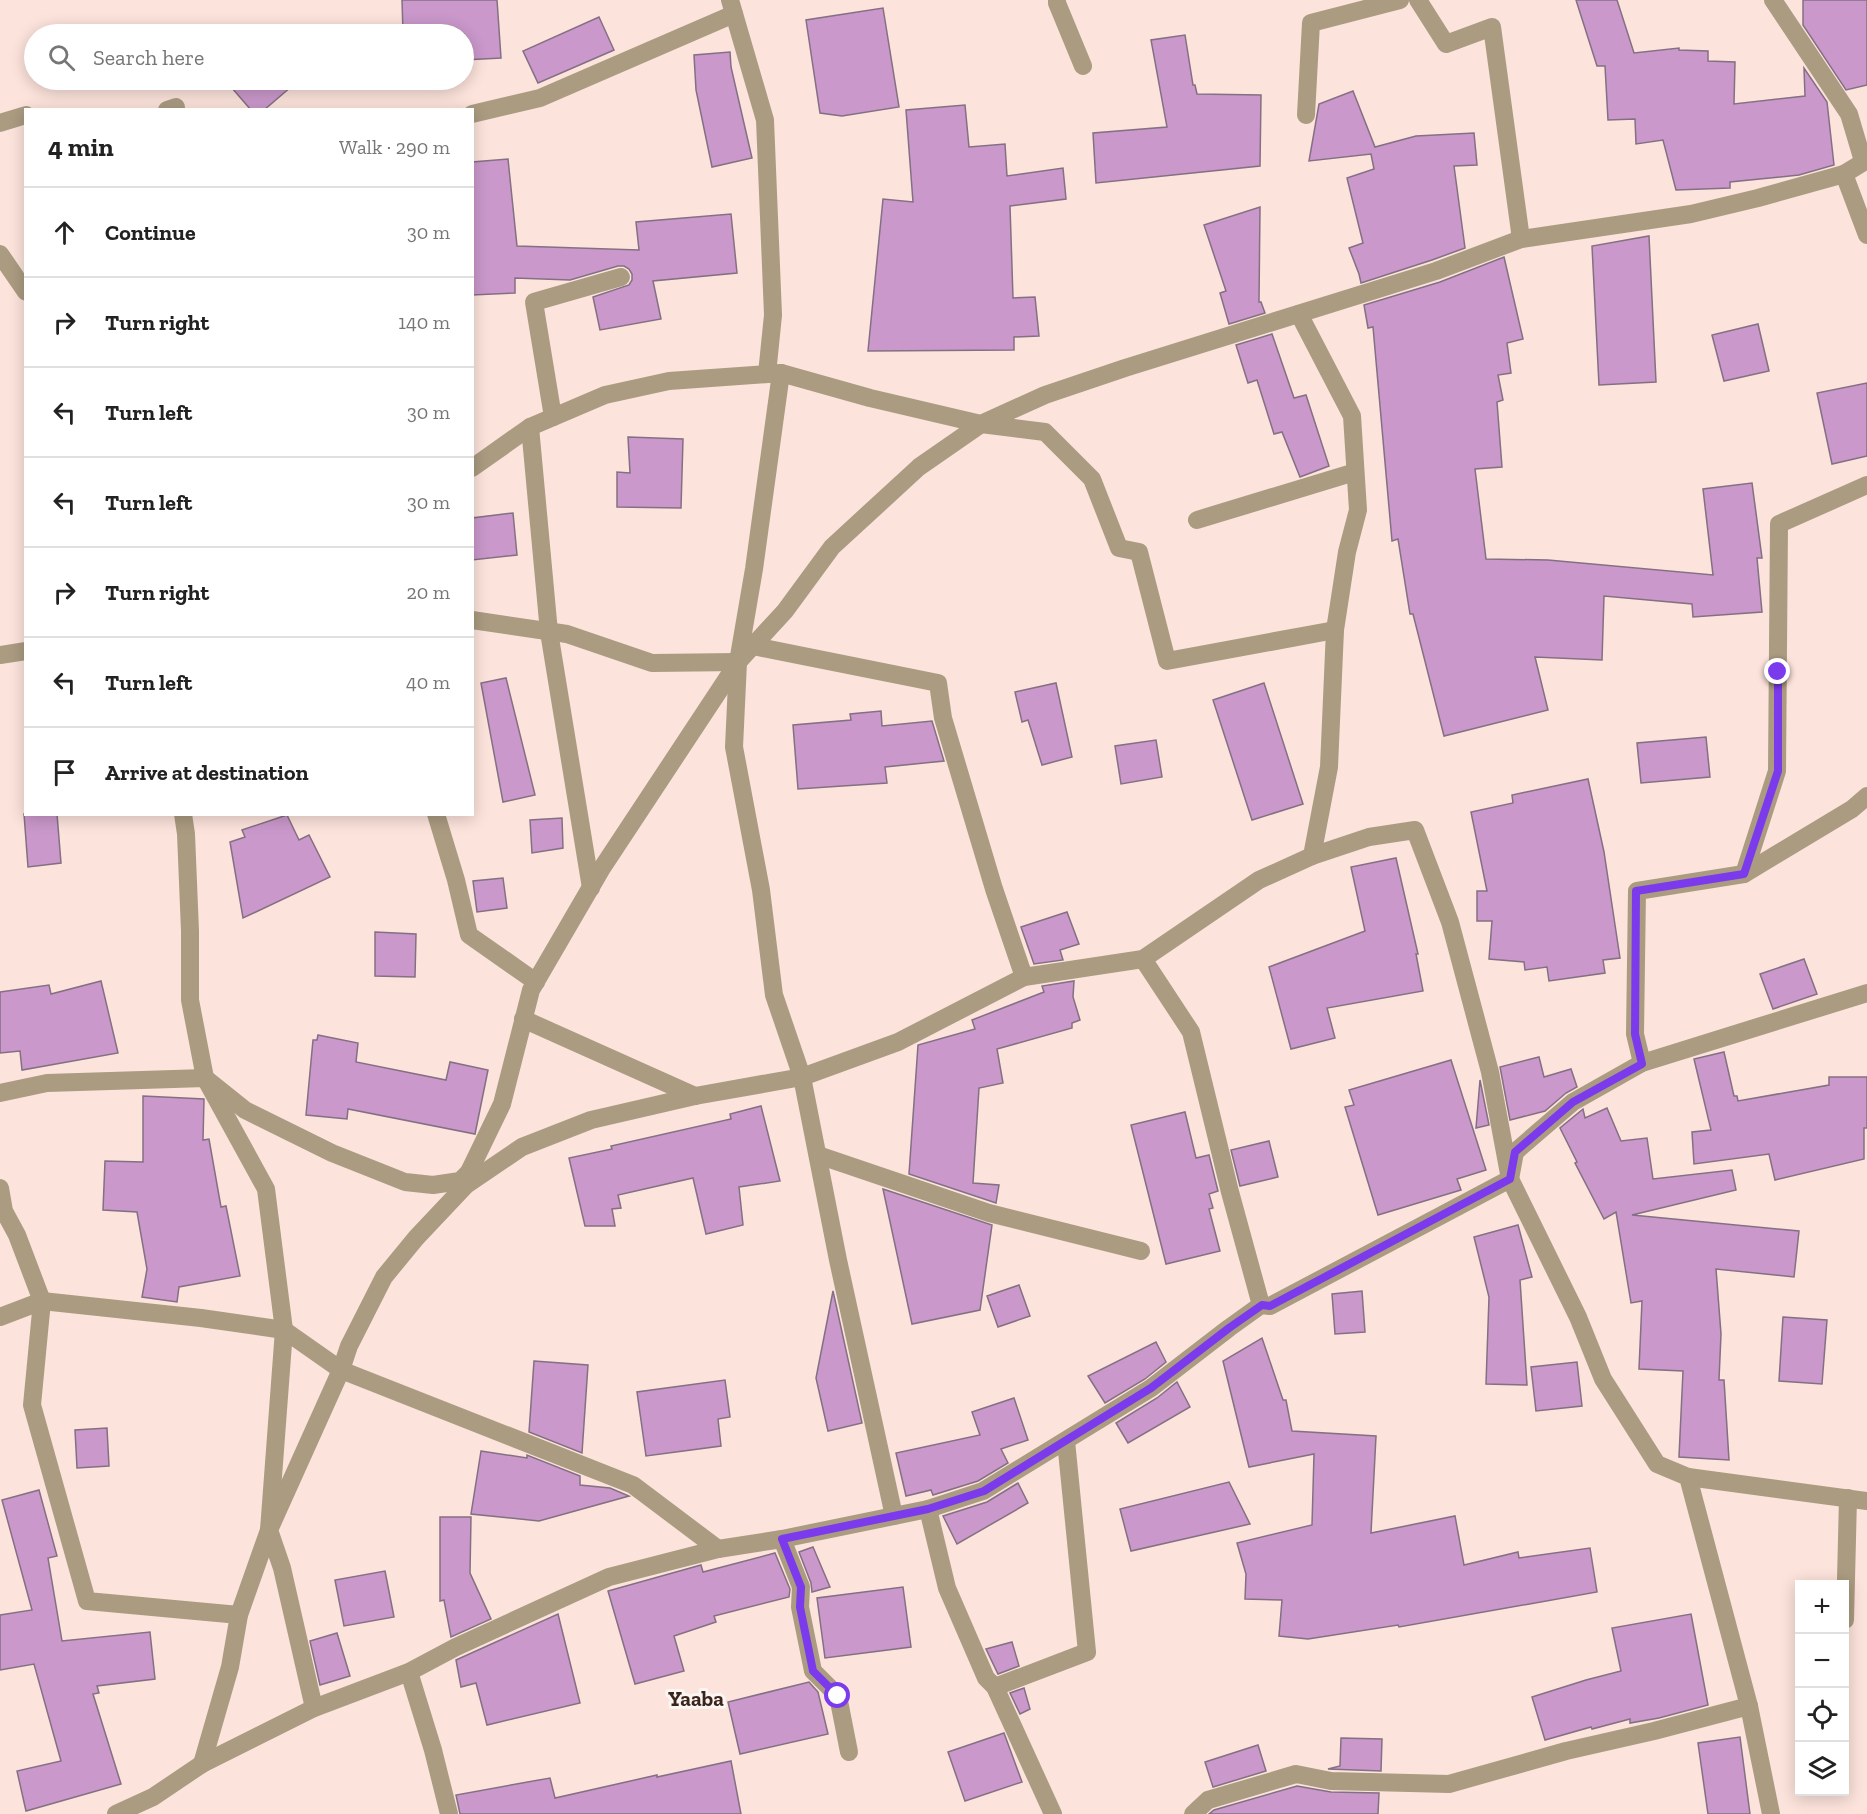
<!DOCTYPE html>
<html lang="en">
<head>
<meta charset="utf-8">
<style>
	:root { --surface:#fff; --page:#f6f6f6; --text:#222; --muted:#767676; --line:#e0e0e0 }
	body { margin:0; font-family:"Zilla Slab",serif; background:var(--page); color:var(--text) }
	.controls { position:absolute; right:18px; bottom:18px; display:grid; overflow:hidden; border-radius:0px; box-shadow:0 3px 15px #0003 }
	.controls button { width:54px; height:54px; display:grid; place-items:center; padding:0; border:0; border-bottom:2px solid var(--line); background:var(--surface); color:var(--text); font:30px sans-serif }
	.stop { position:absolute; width:18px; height:18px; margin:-14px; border:4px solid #7c3aed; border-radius:50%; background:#fff }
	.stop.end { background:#7c3aed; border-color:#fff; box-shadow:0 2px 6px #0008 }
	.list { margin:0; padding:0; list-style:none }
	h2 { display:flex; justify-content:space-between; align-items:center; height:78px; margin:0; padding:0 24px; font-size:26px }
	h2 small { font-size:20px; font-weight:400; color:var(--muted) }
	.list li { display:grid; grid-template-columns:39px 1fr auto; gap:18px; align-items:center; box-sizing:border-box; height:90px; padding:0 24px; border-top:2px solid var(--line) }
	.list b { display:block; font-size:22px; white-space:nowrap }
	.list em { font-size:20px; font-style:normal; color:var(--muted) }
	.icon { flex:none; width:33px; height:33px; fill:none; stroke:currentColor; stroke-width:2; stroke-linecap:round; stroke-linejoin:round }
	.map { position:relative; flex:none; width:1867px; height:1814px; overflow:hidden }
	.search { position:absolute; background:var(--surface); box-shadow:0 3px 15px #0003; left:24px; top:24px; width:450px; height:66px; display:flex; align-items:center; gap:15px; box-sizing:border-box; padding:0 21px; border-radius:33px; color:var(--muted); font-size:22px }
	.panel { position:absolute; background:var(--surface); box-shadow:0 3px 15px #0003; left:24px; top:108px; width:450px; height:708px; border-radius:0px }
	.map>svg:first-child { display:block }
	.building { fill:#ca98cb; stroke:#837083; stroke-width:1.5 }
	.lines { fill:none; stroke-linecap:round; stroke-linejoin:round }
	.minor { stroke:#aa9b81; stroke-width:18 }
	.route { stroke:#7c3aed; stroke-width:8 }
	.labels { text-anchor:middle; stroke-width:6; stroke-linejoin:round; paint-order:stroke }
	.quarter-label { font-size:21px; font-weight:bold; fill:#3a241c; stroke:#fbf5f3 }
</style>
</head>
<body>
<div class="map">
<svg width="1867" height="1814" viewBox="0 0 1867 1814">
	<rect width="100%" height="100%" fill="#fce3db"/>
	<g class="building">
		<path d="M402 0H497L501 58 464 60V34H461V32L403 33Z"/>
		<path d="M1576 0H1617L1634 53 1679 48V50L1708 51V61L1735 62 1734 104 1805 96 1804 68 1827 102 1834 165 1799 175 1730 182V188L1676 190 1663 140 1636 144 1635 119 1608 120 1605 66H1597Z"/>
		<path d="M1803 0H1867V85L1846 90 1803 25Z"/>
		<path d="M883 8 899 107 842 116 820 113 806 20Z"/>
		<path d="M599 17 614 50 538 83 523 51Z"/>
		<path d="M1185 35 1193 85H1195L1197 94 1261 95 1260 166 1096 183 1093 133 1167 127 1151 40Z"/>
		<path d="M730 52 731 67 752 158 712 167 696 90 694 55Z"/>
		<path d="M225 80H299L264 110H251Z"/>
		<path d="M1353 91 1375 147 1416 136 1474 133 1477 165 1454 166 1465 248 1432 260 1361 283 1359 274 1349 248 1363 243 1347 178 1374 169 1371 154 1309 161 1319 104Z"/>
		<path d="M965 105 969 147 1005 144 1007 176 1063 168 1066 199 1010 206 1013 298 1035 297 1039 336 1014 337V350L868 351 883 199 913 202 906 110Z"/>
		<path d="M508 159 517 246 639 250 636 222 731 214 737 273 653 281 661 319 600 330 593 297 629 285 632 280V274L629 269 624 266H618L570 280 515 278V293L472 295V162Z"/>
		<path d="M1260 207 1259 302H1261L1265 313 1229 324 1220 293 1226 291 1204 225Z"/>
		<path d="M1649 236 1656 382 1599 385 1592 246Z"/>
		<path d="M1504 257 1523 339 1507 343 1511 373 1498 375 1503 400 1497 402 1502 467 1475 469 1486 559 1548 560 1713 575 1703 489 1752 483 1762 558H1757L1762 612 1693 617 1692 604 1604 596 1602 660 1535 657 1548 710 1444 736 1413 614H1410L1398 539 1392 541 1373 327 1368 328 1364 305 1440 282Z"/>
		<path d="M1758 324 1769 371 1724 381 1712 335Z"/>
		<path d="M1272 334 1294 398 1306 395 1329 466 1300 477 1282 432 1274 434 1257 380 1248 383 1236 345Z"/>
		<path d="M1867 383V456L1832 464 1817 393Z"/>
		<path d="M628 437 683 439 681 508 617 507V472L630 473Z"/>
		<path d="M513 513 517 555 472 560V518Z"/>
		<path d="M506 678 535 795 503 802 481 683Z"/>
		<path d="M1056 683 1072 757 1042 765 1028 720 1022 722 1015 692Z"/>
		<path d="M1264 683 1303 804 1252 820 1213 700Z"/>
		<path d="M881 711 882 726 932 721 944 761 885 767 887 783 798 789 793 725 851 720 850 714Z"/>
		<path d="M1706 737 1710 777 1641 783 1637 743Z"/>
		<path d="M1156 740 1162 777 1121 784 1115 746Z"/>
		<path d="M1588 779 1604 852 1620 958 1603 960 1605 973 1549 981 1547 967 1525 970 1524 962 1489 959 1492 921H1477V891H1487L1471 812 1513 803 1512 795Z"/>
		<path d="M24 814H57L61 863 28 867Z"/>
		<path d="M287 815 299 840 309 835 330 877 243 918 230 842 245 837 242 830Z"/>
		<path d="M562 818 563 848 532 853 530 820Z"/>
		<path d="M1396 858 1418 954H1416L1423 991 1327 1008 1335 1038 1291 1049 1269 967 1365 931 1351 867Z"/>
		<path d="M503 878 507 908 477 912 473 881Z"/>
		<path d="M1067 912 1079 944 1060 950 1063 960 1034 964 1021 927Z"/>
		<path d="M375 932 416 934 415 977 375 976Z"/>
		<path d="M1804 959 1817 994 1773 1009 1760 974Z"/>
		<path d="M101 981 118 1053 22 1070 20 1051 0 1053V992L49 985 51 994Z"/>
		<path d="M1074 981 1073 997 1080 1020 1072 1023V1028L997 1049 1003 1083 979 1088 973 1183 999 1185 996 1203 909 1174 918 1045 975 1029 972 1020 1044 992 1042 986Z"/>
		<path d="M318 1035 358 1043 356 1062 446 1080 450 1062 488 1070 475 1134 348 1109 347 1119 306 1115 313 1040H317Z"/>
		<path d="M1724 1052 1734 1096H1737L1738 1101 1829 1085V1077H1867V1128H1864V1159L1775 1180 1769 1154 1694 1164 1692 1132 1711 1130 1694 1059Z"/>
		<path d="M1539 1057 1544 1077 1571 1069 1577 1087 1566 1093 1545 1111 1510 1120 1500 1067Z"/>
		<path d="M1451 1060 1486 1170 1457 1179 1461 1190 1378 1215 1345 1107 1354 1105 1349 1090Z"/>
		<path d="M1480 1080 1489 1125 1476 1128Z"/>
		<path d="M143 1096 204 1099 203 1140 209 1139 221 1207 226 1206 240 1276 179 1287 177 1302 142 1297 147 1269 137 1212 103 1210 105 1161 143 1162Z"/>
		<path d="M761 1106 780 1181 739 1187 743 1225 706 1234 693 1178 618 1195 621 1208 612 1209 615 1226H585L569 1158 612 1149 611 1146 731 1119 730 1114Z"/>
		<path d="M1607 1108 1621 1141 1647 1138 1653 1179 1732 1170 1736 1190 1632 1215 1799 1231 1794 1277 1716 1269 1721 1334 1719 1380H1724L1729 1460 1679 1457 1683 1371 1639 1369 1642 1301 1631 1303 1616 1212 1604 1219 1575 1163 1577 1162 1560 1128 1583 1109 1585 1118Z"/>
		<path d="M1185 1112 1196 1158 1209 1155 1218 1191 1209 1194 1213 1208 1209 1209 1220 1251 1166 1264 1131 1125Z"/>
		<path d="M1269 1141 1278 1177 1240 1186 1231 1150Z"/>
		<path d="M883 1189 992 1225 980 1310 912 1324Z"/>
		<path d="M1518 1225 1532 1277 1520 1280 1527 1385 1486 1384 1489 1297 1474 1237Z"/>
		<path d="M1019 1285 1030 1316 998 1327 987 1296Z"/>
		<path d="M833 1291 862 1423 828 1431 816 1378Z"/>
		<path d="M1362 1291 1365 1332 1335 1334 1332 1294Z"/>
		<path d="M1783 1317 1827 1320 1822 1384 1779 1381Z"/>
		<path d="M1262 1338 1283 1400H1286L1292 1431 1376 1436 1371 1533 1455 1516 1464 1565 1518 1552 1519 1558 1590 1548 1597 1592 1399 1627 1398 1625 1308 1639 1279 1636 1282 1600 1245 1599 1246 1574 1237 1543 1312 1525 1314 1454 1249 1467 1223 1361Z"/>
		<path d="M1156 1342 1166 1362 1145 1379 1105 1403 1088 1376Z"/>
		<path d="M534 1361 588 1365 582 1453 529 1432Z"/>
		<path d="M1577 1362 1582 1406 1536 1411 1531 1367Z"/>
		<path d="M725 1380 730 1417 718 1419 721 1446 646 1456 637 1392Z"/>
		<path d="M1177 1382 1190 1407 1128 1443 1116 1423 1157 1398Z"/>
		<path d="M1014 1398 1028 1440 1001 1449 1008 1463 978 1481 933 1495 931 1490 906 1496 896 1453 980 1435 972 1412Z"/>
		<path d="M107 1428 109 1466 77 1468 75 1430Z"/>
		<path d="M481 1451 527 1458V1455L580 1476V1485L610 1488 629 1496 539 1521 471 1514Z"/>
		<path d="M1229 1482 1250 1524 1131 1551 1120 1509Z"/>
		<path d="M1018 1483 1028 1503 957 1544 943 1516 987 1502Z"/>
		<path d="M39 1490 57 1556 48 1558 62 1641 150 1632 155 1679 97 1686 99 1693 93 1694 121 1784 26 1811 17 1771 61 1761 34 1664 0 1670V1615L32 1610 2 1500Z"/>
		<path d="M440 1517H471L470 1573 491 1619 451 1637 444 1600 440 1601Z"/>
		<path d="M813 1547 830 1587 812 1592 811 1583 799 1552Z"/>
		<path d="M775 1553 790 1589 789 1597 714 1616 716 1622 674 1636 684 1671 635 1684 608 1591 701 1565 703 1572Z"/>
		<path d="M385 1571 394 1617 344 1626 335 1580Z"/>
		<path d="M903 1587 911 1647 825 1658 817 1598Z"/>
		<path d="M558 1614 580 1703 487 1725 476 1683 461 1687 456 1660Z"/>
		<path d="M1691 1614 1708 1705 1659 1718 1630 1723V1719L1592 1729 1591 1727 1545 1740 1532 1697 1586 1680 1621 1671 1612 1628Z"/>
		<path d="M337 1633 350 1676 320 1685 310 1641Z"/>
		<path d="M1012 1642 1019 1666 998 1674 986 1649Z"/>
		<path d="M809 1682 818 1692 828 1734 740 1754 728 1702Z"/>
		<path d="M1024 1688 1030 1709 1020 1714 1010 1693Z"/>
		<path d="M1004 1733 1022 1782 965 1801 948 1752Z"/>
		<path d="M1740 1737 1750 1814H1708L1698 1743Z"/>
		<path d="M1341 1738 1382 1739 1381 1771 1328 1769 1340 1766Z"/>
		<path d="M1258 1745 1266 1771 1213 1787 1205 1762Z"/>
		<path d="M731 1761 741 1814H460L456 1795 550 1778 555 1798 657 1775V1777Z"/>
		<path d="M1297 1786 1331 1792 1379 1793 1378 1814H1209L1214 1810Z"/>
	</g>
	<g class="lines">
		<g class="minor">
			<path d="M730 0 765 120 773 315 767 374"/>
			<path d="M1057 0V3L1083 66"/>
			<path d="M1418 0 1446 44 1492 27 1521 239"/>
			<path d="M1773 0 1849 114 1863 161"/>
			<path d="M167 110 176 107"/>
			<path d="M472 114 540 98 734 14"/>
			<path d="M1306 115 1311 23 1400 0"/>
			<path d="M0 123 26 115"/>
			<path d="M1844 174 1867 235"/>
			<path d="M0 254 26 292"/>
			<path d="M1299 314 1352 416 1358 510 1347 552 1335 630 1329 767 1312 856"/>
			<path d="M781 373 754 569 738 662 734 747 761 890 774 995 802 1077 838 1260 894 1516"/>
			<path d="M553 417 534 302 621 277"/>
			<path d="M530 427 549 632 591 888"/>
			<path d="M472 468 530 427 605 395 669 381 781 373 870 398 981 424 1045 432 1092 479 1119 548 1139 552 1167 661 1335 630"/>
			<path d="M1197 520 1355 472"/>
			<path d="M472 620 567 634 652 663 738 662"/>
			<path d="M753 646 938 683 943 718 994 889 1024 977"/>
			<path d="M0 655 26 651"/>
			<path d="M183 814 186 834 190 931V1000L205 1078 266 1189 284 1330 269 1530 239 1615 230 1667 202 1764"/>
			<path d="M436 814 456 880 469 935 536 982"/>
			<path d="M1744 874 1777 771 1779 524 1867 485"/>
			<path d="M1143 959 1191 1032 1230 1192 1261 1305"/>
			<path d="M523 1019 695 1096"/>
			<path d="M1642 1063 1635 1034 1637 891 1744 874 1852 809 1867 796"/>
			<path d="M0 1093 47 1083 205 1078 245 1110 332 1153 405 1182 433 1185 460 1181 469 1172"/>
			<path d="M818 1155 989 1213 1141 1251"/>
			<path d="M466 1185 469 1172 502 1104 531 990 602 868 738 662 785 611 832 547 919 467 981 424 1045 395 1125 368 1436 271 1521 239 1691 214 1758 198 1844 174 1867 160"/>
			<path d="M0 1188 4 1211 17 1235 42 1301 32 1405 87 1601 239 1615"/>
			<path d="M0 1317 42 1301 201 1318 284 1330 341 1370 633 1485 718 1549"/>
			<path d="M1688 1477 1867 1501"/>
			<path d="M928 1509 947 1588 986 1678 995 1687 1053 1814"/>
			<path d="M782 1539 801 1587 800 1607 813 1671 838 1696 849 1752"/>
			<path d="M1845 1620 1848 1498"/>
			<path d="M409 1672 433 1750 449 1814"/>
			<path d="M995 1687 1087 1652 1066 1441"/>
			<path d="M314 1708 282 1568 269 1530 341 1370 349 1346 384 1277 416 1238 466 1185 522 1147 591 1120 695 1096 802 1077 898 1042 1024 977 1143 959 1259 880 1312 856 1369 837 1415 830 1450 922 1490 1072 1510 1179 1578 1317 1603 1379 1657 1464 1688 1477 1749 1706 1771 1814"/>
			<path d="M116 1814 153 1797 202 1764 314 1708 409 1672 456 1647 609 1577 718 1549 782 1539 928 1509 983 1491 1151 1388 1229 1328 1261 1305 1270 1306 1510 1179 1515 1152 1573 1102 1642 1063 1867 993"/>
			<path d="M1193 1814 1208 1800 1296 1774 1331 1781 1449 1784 1566 1751 1654 1731 1749 1706"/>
		</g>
	</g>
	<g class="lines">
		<path class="route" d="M838 1696 813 1671 800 1607 801 1587 782 1539 928 1509 984 1491 1151 1388 1229 1328 1262 1305 1270 1306 1510 1179 1515 1152 1573 1102 1642 1064 1635 1034 1636 891 1744 874 1778 771V672"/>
	</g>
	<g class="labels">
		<g class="quarter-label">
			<text x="696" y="1706">Yaaba</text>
		</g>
	</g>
</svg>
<div class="controls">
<button>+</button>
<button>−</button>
<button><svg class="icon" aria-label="locate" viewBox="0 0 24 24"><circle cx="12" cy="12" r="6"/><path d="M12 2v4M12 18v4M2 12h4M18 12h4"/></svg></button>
<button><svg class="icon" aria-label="layers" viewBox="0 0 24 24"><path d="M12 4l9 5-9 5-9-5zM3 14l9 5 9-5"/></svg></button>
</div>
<div class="stop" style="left:838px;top:1696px"></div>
<div class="stop end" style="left:1778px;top:672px"></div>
<div class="search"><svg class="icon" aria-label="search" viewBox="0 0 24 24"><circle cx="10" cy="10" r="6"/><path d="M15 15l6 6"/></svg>Search here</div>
<section class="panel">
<h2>4 min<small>Walk · 290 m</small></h2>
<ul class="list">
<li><svg class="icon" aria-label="ahead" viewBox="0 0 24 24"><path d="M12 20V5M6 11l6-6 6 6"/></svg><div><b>Continue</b></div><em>30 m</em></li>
<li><svg class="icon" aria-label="right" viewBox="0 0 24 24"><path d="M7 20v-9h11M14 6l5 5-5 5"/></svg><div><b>Turn right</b></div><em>140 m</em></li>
<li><svg class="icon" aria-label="left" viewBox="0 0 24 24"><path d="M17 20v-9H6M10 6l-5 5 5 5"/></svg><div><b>Turn left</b></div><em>30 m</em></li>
<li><svg class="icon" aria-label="left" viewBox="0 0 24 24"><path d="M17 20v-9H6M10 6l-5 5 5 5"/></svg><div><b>Turn left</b></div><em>30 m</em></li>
<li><svg class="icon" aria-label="right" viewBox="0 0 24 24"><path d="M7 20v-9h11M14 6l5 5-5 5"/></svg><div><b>Turn right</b></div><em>20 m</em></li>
<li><svg class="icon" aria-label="left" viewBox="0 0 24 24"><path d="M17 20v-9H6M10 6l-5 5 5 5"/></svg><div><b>Turn left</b></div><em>40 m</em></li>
<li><svg class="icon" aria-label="arrive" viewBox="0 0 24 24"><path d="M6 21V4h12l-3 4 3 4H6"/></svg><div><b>Arrive at destination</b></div></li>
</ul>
</section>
</div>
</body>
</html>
